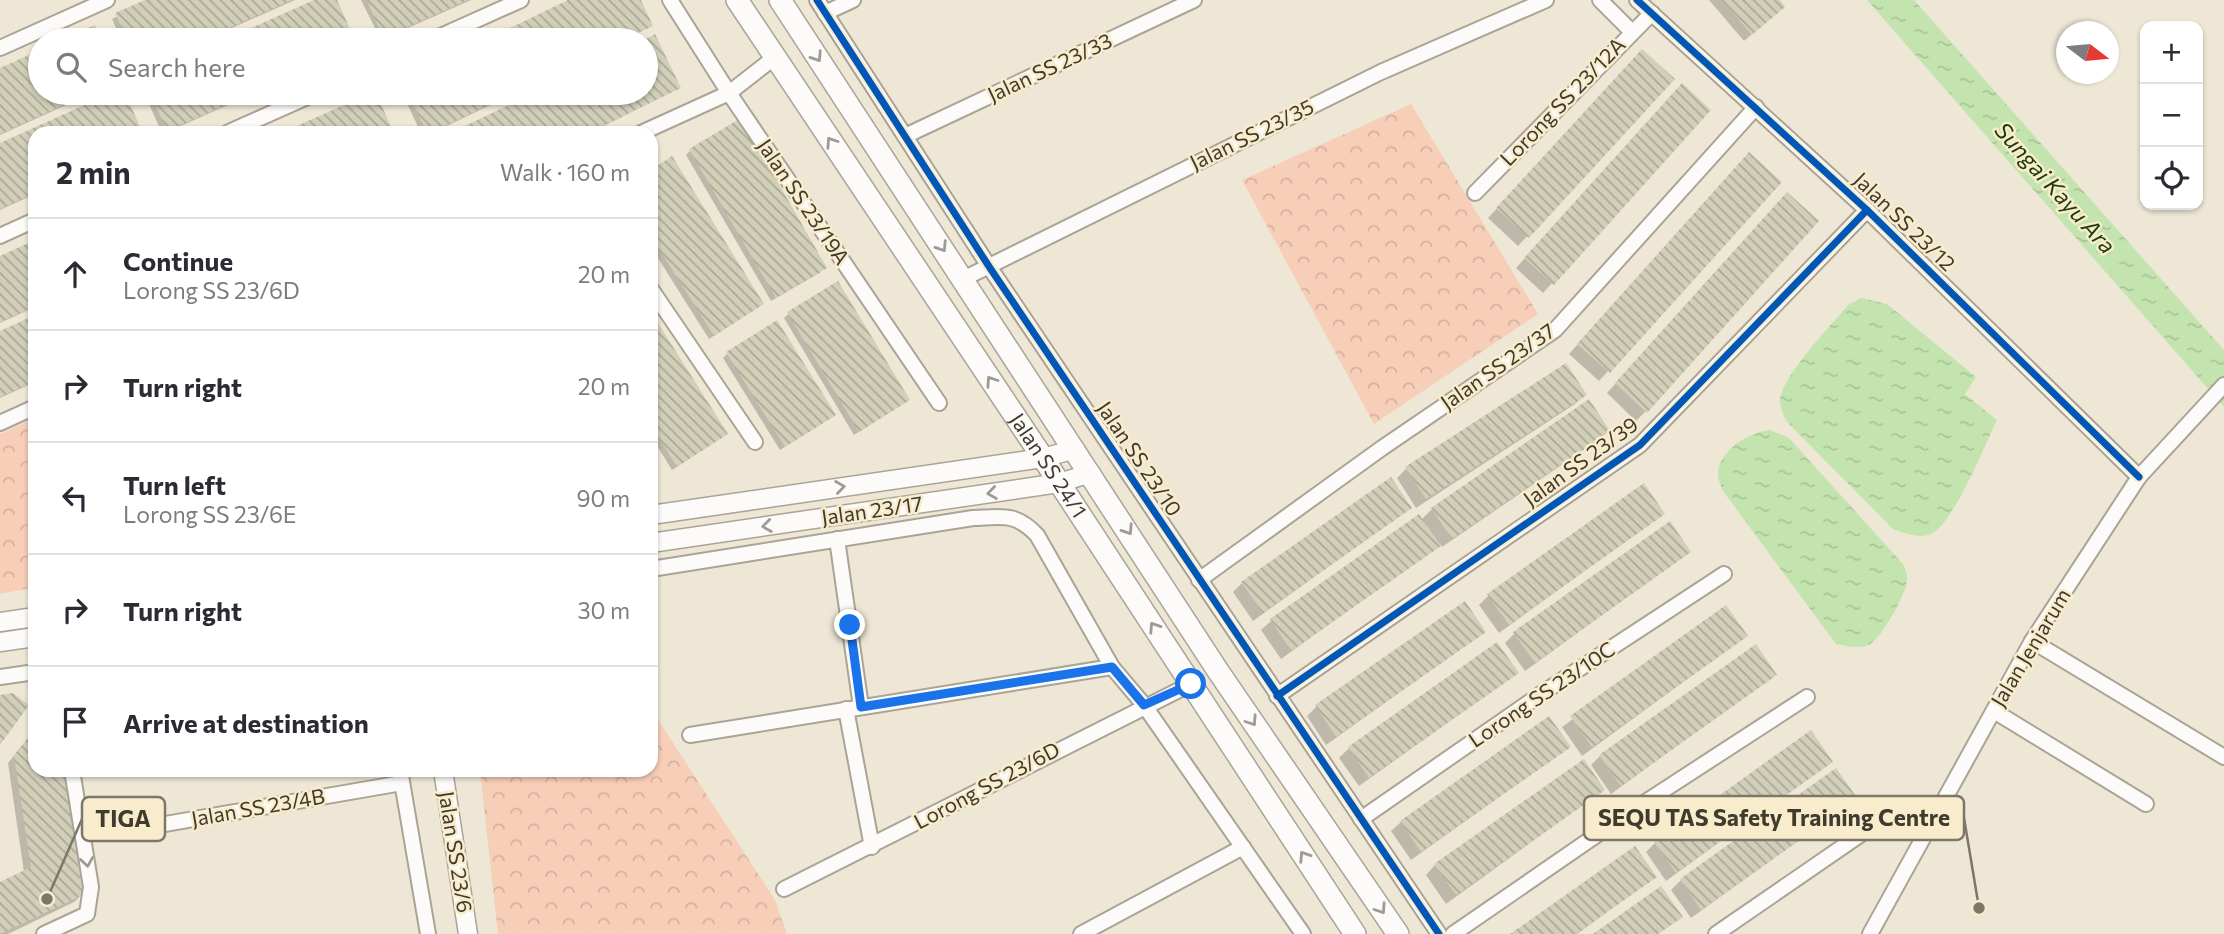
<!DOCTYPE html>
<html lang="en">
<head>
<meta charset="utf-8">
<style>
	:root { --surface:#fff; --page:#f7f7f7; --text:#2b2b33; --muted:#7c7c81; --line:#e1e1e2 }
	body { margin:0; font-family:Commissioner,sans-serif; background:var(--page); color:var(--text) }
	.controls { position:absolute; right:21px; top:21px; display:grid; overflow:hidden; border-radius:14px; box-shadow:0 2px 5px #0004 }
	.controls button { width:63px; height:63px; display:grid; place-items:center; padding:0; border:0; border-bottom:2px solid var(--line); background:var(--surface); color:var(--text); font:35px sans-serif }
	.compass { position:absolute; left:2056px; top:21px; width:63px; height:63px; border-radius:50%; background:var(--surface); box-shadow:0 2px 5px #0004; rotate:106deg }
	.stop { position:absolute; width:21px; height:21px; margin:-16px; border:5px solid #1a73e8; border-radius:50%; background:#fff }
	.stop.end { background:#1a73e8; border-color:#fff; box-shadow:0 2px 7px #0008 }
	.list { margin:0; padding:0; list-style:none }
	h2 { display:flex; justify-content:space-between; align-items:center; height:91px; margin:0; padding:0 28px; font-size:30px }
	h2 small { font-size:23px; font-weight:400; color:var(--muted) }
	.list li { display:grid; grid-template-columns:46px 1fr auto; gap:21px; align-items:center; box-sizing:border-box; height:112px; padding:0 28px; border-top:2px solid var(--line) }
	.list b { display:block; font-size:26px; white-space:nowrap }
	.list p { margin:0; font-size:23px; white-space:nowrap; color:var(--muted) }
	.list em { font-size:23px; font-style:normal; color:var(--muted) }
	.icon { flex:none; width:38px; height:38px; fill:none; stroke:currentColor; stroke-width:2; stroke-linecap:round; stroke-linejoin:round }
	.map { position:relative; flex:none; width:2224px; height:934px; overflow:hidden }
	.search { position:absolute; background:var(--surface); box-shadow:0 2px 5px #0004; left:28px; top:28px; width:630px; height:77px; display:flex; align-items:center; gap:18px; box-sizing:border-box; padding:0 24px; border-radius:38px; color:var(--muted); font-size:26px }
	.panel { position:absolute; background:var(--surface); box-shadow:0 2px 5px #0004; left:28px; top:126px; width:630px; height:651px; border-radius:21px }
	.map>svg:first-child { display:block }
	.park { fill:url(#park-crowns) }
	.water { fill:url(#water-ripples) }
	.shadow { fill:#0003 }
	.building { fill:url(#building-back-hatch) }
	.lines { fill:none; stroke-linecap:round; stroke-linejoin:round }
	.minor-casing { stroke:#aaa497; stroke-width:18 }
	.tertiary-casing { stroke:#aaa497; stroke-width:21 }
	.secondary-casing { stroke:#aaa497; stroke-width:24 }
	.minor { stroke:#fcfbf9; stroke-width:14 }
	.tertiary { stroke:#fcfbf9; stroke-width:18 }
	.secondary { stroke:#fcfbf9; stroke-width:21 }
	.cycleway-casing { stroke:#f8eccc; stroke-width:11 }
	.cycleway { stroke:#0057b8; stroke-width:7 }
	.oneway { stroke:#9e9b94 }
	.route { stroke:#1a73e8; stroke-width:9 }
	.labels { text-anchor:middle; stroke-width:5; stroke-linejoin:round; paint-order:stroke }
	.street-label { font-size:21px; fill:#403b2f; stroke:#f8eccc }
	.water-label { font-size:23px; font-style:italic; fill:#1b3b0c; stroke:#f8eccc }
	.leader { fill:none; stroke:#7d7769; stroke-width:2.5 }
	.callout-dot { fill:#7d7769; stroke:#f8eccc; stroke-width:2.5 }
	.callout { fill:#f8eccc; stroke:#7d7769; stroke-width:2.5 }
	.callout-label { font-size:23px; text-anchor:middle; font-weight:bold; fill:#403b2f }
</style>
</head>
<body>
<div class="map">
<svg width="2224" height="934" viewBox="0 0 2224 934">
	<defs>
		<pattern id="park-crowns" width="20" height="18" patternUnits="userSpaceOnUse" patternTransform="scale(1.75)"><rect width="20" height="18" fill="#f7ceb8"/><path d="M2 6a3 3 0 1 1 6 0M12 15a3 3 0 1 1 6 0" fill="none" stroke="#d5b29e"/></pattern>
		<pattern id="water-ripples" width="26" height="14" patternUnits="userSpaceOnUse" patternTransform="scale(1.75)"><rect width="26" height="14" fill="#c3e4af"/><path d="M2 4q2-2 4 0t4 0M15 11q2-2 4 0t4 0" fill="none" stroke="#a9c497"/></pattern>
		<pattern id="building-back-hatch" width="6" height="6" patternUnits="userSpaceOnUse" patternTransform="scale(1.75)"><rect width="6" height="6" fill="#d1cfb8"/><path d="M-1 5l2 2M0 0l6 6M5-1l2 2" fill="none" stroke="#aba996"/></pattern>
	</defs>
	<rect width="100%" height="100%" fill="#eee7d6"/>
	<g class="park">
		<path d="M1411 104 1538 314 1374 424 1242 180Z"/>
		<path d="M35 418V587L0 594V434Z"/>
		<path d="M651 709 775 900 787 934H498L480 770H651Z"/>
	</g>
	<g class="water">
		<path d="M1867 0H1914L2224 350V407Z"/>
		<path d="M1861 298 1887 304 1976 377 1965 394 1997 420C1985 444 1953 525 1931 534 1919 539 1904 533 1893 529L1787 422C1783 415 1780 408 1780 401 1782 375 1831 326 1848 305Z"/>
		<path d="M1770 430 1789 438 1903 564C1905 568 1908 575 1907 580 1907 593 1881 639 1869 645 1859 649 1846 646 1836 644L1723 491C1722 487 1718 480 1718 475 1718 450 1750 432 1770 430Z"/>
	</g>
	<g class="shadow">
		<path d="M149 0H295L205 40H121L112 19Z"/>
		<path d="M318 0H335L353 40H228Z"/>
		<path d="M361 0H471L381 40Z"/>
		<path d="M572 0H639L651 25 625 40H489Z"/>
		<path d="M1709 0H1777L1776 13 1744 41Z"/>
		<path d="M654 37 679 88 590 133H454L538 93H646V41Z"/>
		<path d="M40 52V93H93L0 135V70Z"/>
		<path d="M1633 61 1672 79 1518 246 1488 218Z"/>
		<path d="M116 93H123L141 133H35V194L0 210V145Z"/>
		<path d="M144 93H255L165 133H162Z"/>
		<path d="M402 93H516L432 133H421Z"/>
		<path d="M1672 95 1709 111 1543 293 1516 268Z"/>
		<path d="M690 151 821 272 771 301 686 155Z"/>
		<path d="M1740 164 1779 182 1599 381 1569 354Z"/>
		<path d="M651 172 762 304 709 339 651 247Z"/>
		<path d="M1778 204 1646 411 1636 421 1607 393Z"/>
		<path d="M35 242V307L0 323V258Z"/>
		<path d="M788 314 908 400 854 435 784 318Z"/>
		<path d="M651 316 725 434 672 470 651 436Z"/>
		<path d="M35 317V382L0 398V333Z"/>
		<path d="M727 354 829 419 780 450 723 358Z"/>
		<path d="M1585 394 1575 404 1416 508 1397 478 1406 469Z"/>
		<path d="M1588 401 1608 430 1598 440 1442 547 1440 544 1281 659 1261 630 1271 621 1419 517 1421 520 1432 509Z"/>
		<path d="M1410 508 1253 621 1233 592 1242 583Z"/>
		<path d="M1663 514 1499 633 1479 605 1488 596Z"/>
		<path d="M1689 552 1525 671 1505 643 1514 634Z"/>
		<path d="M1726 608 1746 636 1582 756 1562 727Z"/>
		<path d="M1484 632 1326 745 1307 716 1316 707Z"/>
		<path d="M1517 673 1359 786 1339 758 1349 748Z"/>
		<path d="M1775 674 1611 794 1591 765 1600 756Z"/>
		<path d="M35 730V770H63L81 895 74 902 8 934H0V883L24 872 8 763Z"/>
		<path d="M1569 747 1411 860 1391 831 1401 822Z"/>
		<path d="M1830 761 1666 881 1646 852 1655 843Z"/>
		<path d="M1603 790 1446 904 1426 875 1435 865Z"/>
		<path d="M1856 799 1691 918 1671 890 1681 880Z"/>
		<path d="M1655 877 1577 934H1513Z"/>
	</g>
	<g class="building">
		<path d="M145 0H292L202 40H127L115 13Z"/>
		<path d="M314 0H337L355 40H224Z"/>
		<path d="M367 0H468L383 38Z"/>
		<path d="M568 0H641L653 26 623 40H485Z"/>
		<path d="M1722 0H1780L1785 7 1752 35Z"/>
		<path d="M95 25 102 40H61Z"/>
		<path d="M655 34 681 88 588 133H450L534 93H646V39Z"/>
		<path d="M1642 49 1675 79 1529 238 1496 208Z"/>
		<path d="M40 50V93H90L0 134V68Z"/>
		<path d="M1682 83 1711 110 1554 285 1524 258Z"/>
		<path d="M111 93H125L143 133H35V193L0 209V143Z"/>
		<path d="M150 93H253L167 131Z"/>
		<path d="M371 93H376L394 133H281Z"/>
		<path d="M408 93H514L430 133H427Z"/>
		<path d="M741 118 827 268 776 298 689 149Z"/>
		<path d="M1749 152 1782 182 1610 373 1577 344Z"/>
		<path d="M672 156 764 304 714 336 651 236V170Z"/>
		<path d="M1787 192 1819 221 1647 413 1615 383Z"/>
		<path d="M35 240V306L0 322V256Z"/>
		<path d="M838 281 910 400 859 432 787 312Z"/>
		<path d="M651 312 728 434 677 467 651 425Z"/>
		<path d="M35 315V381L0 397V331Z"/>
		<path d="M777 320 836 415 785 447 726 352Z"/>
		<path d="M1566 363 1587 395 1426 499 1405 467Z"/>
		<path d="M1589 399 1610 431 1452 539 1431 508Z"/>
		<path d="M1391 477 1412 508 1263 613 1241 582Z"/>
		<path d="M1644 483 1665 514 1509 625 1487 594Z"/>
		<path d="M1419 514 1441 546 1291 651 1270 619Z"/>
		<path d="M1670 521 1691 552 1535 663 1513 632Z"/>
		<path d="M1465 601 1486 632 1336 737 1315 705Z"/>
		<path d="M1726 605 1748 636 1592 747 1570 716Z"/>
		<path d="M1497 642 1519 673 1369 778 1348 747Z"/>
		<path d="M1756 644 1777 675 1621 786 1599 755Z"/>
		<path d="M13 693 29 705 0 745V695Z"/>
		<path d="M1549 716 1571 747 1421 852 1400 821Z"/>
		<path d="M35 729V770H64L83 895 0 934V882L31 867 14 755Z"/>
		<path d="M1811 730 1833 762 1676 873 1654 842Z"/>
		<path d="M1584 759 1605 790 1456 895 1434 864Z"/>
		<path d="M1836 768 1858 799 1701 910 1680 879Z"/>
		<path d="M1635 846 1657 877 1576 934H1510Z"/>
		<path d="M1661 886 1683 917 1658 934H1593Z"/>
	</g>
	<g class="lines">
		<g class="minor-casing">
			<g id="minor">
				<path d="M670 0 729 93 939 403"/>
				<path d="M817 0 990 268 1439 934"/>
				<path d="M1600 0 1632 32"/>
				<path d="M1637 0 1867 210 2139 477"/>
				<path d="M825 13 853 0"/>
				<path d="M432 40 521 0"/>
				<path d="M0 48 107 0"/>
				<path d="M227 133 316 93"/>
				<path d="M641 133 729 93 775 57"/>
				<path d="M905 136 1194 0"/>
				<path d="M1475 193 1652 13"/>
				<path d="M0 236 35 220"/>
				<path d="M963 279 1381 72 1546 0"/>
				<path d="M651 289 755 442"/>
				<path d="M0 423 35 407"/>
				<path d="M837 539 861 707"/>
				<path d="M651 569 973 518C1002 517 1015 512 1037 535L1112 667 1144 705 1303 934"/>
				<path d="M1199 580 1382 448 1555 330 1756 107"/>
				<path d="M2032 641 2224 757"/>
				<path d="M0 677 35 672"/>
				<path d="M1277 696 1640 445 1867 210"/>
				<path d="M846 709 872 847"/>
				<path d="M1994 711 2146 804"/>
				<path d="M690 735 1112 667"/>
				<path d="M400 770 428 934"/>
				<path d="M1361 819 1544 692 1724 574"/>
				<path d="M113 833 402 783"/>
				<path d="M784 889 1191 684"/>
				<path d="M44 934 87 914 91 887 72 770"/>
				<path d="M1081 934 1243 847"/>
				<path d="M1453 934 1627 814 1807 697"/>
				<path d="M1716 934 1883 819"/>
				<path d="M1870 934 2032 641 2139 477 2224 385"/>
			</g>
		</g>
		<g class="tertiary-casing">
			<g id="tertiary">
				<path d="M651 515 1043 458 1075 449"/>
				<path d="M651 543 1059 483 1091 473"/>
				<path d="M0 622 35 617"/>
				<path d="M0 642 35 637"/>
				<path d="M443 770 468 934"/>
			</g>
		</g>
		<g class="secondary-casing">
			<g id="secondary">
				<path id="s1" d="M737 0 1043 458 1355 934"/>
				<path d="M780 0 1218 671 1398 934"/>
			</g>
		</g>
		<use href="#minor" class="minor"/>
		<use href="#tertiary" class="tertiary"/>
		<use href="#secondary" class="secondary"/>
		<g class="cycleway-casing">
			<g id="cycleway">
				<path d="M817 0 990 268 1439 934"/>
				<path d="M1637 0 1867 210 2139 477"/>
				<path d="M1277 696 1640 445 1867 210"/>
			</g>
		</g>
		<use href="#cycleway" class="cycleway"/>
	</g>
	<defs><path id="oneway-chevron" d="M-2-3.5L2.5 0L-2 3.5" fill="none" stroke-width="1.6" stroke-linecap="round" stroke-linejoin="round" transform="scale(1.75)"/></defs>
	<g class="oneway">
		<use href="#oneway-chevron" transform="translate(817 57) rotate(57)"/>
		<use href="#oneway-chevron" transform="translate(831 142) rotate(-124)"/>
		<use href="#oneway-chevron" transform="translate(942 247) rotate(57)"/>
		<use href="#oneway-chevron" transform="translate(991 381) rotate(-124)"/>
		<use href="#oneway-chevron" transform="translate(840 487) rotate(-8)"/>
		<use href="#oneway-chevron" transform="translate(992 493) rotate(172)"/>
		<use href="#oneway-chevron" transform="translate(767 526) rotate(172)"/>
		<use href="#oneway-chevron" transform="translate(1128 530) rotate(57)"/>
		<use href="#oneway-chevron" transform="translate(1154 627) rotate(-123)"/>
		<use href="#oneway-chevron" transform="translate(1252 721) rotate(56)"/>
		<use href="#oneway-chevron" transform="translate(1304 856) rotate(-123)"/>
		<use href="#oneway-chevron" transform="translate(87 862) rotate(81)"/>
		<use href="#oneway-chevron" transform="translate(1381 909) rotate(56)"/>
	</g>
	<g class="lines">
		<path class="route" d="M850 625 861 707 1112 667 1144 705 1191 684"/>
	</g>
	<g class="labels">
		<g class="street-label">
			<text transform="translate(1050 68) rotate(-25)" y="7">Jalan SS 23/33</text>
			<text transform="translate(1563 102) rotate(-46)" y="7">Lorong SS 23/12A</text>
			<text transform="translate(1252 135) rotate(-26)" y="7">Jalan SS 23/35</text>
			<text transform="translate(803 202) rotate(56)" y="7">Jalan SS 23/19A</text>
			<text transform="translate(1904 222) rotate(44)" y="7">Jalan SS 23/12</text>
			<text transform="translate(1498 367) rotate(-35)" y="7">Jalan SS 23/37</text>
			<text transform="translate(1139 459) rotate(56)" y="7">Jalan SS 23/10</text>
			<text transform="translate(1581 462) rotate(-36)" y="7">Jalan SS 23/39</text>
			<text dy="7" stroke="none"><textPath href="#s1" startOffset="560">Jalan SS 24/1</textPath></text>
			<text transform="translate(872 511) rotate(-8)" y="7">Jalan 23/17</text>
			<text transform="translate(2031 648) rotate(-59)" y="7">Jalan Jenjarum</text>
			<text transform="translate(1542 695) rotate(-34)" y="7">Lorong SS 23/10C</text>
			<text transform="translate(987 786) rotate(-28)" y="7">Lorong SS 23/6D</text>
			<text transform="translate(258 808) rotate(-10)" y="7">Jalan SS 23/4B</text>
			<text transform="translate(455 852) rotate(81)" y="7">Jalan SS 23/6</text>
		</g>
		<g class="water-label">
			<text transform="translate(2055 188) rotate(48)" y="8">Sungai Kayu Ara</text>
		</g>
	</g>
	<path class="leader" d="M1979 908L1964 818M47 899L82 819"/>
	<g class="callout-dot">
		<circle cx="1979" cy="908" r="7"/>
		<circle cx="47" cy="899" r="7"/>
	</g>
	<g class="callout">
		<rect x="1584" y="796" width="380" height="44" rx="7"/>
		<rect x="82" y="797" width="83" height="44" rx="7"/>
	</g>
	<g class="callout-label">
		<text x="1774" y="826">SEQU TAS Safety Training Centre</text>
		<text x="123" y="827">TIGA</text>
	</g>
</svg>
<div class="controls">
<button>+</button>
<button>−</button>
<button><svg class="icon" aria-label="locate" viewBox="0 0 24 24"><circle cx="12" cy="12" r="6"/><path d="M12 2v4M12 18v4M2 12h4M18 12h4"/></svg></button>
</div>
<svg class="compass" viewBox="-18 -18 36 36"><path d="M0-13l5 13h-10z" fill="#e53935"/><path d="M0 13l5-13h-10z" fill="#7c7c81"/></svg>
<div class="stop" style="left:1191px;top:684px"></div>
<div class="stop end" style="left:850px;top:625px"></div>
<div class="search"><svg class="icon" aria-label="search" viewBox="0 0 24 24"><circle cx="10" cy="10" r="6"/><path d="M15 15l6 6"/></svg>Search here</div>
<section class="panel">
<h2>2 min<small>Walk · 160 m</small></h2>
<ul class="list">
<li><svg class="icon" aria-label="ahead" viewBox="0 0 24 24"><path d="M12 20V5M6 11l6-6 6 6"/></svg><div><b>Continue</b><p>Lorong SS 23/6D</p></div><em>20 m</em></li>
<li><svg class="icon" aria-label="right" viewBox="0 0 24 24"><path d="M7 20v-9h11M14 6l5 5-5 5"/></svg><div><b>Turn right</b></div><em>20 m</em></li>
<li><svg class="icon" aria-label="left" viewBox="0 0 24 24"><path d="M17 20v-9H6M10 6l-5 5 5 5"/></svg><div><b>Turn left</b><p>Lorong SS 23/6E</p></div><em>90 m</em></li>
<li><svg class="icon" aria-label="right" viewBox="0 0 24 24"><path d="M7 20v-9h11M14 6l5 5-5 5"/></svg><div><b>Turn right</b></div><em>30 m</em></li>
<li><svg class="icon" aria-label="arrive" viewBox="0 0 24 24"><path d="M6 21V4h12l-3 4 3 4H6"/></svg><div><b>Arrive at destination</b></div></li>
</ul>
</section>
</div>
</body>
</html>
